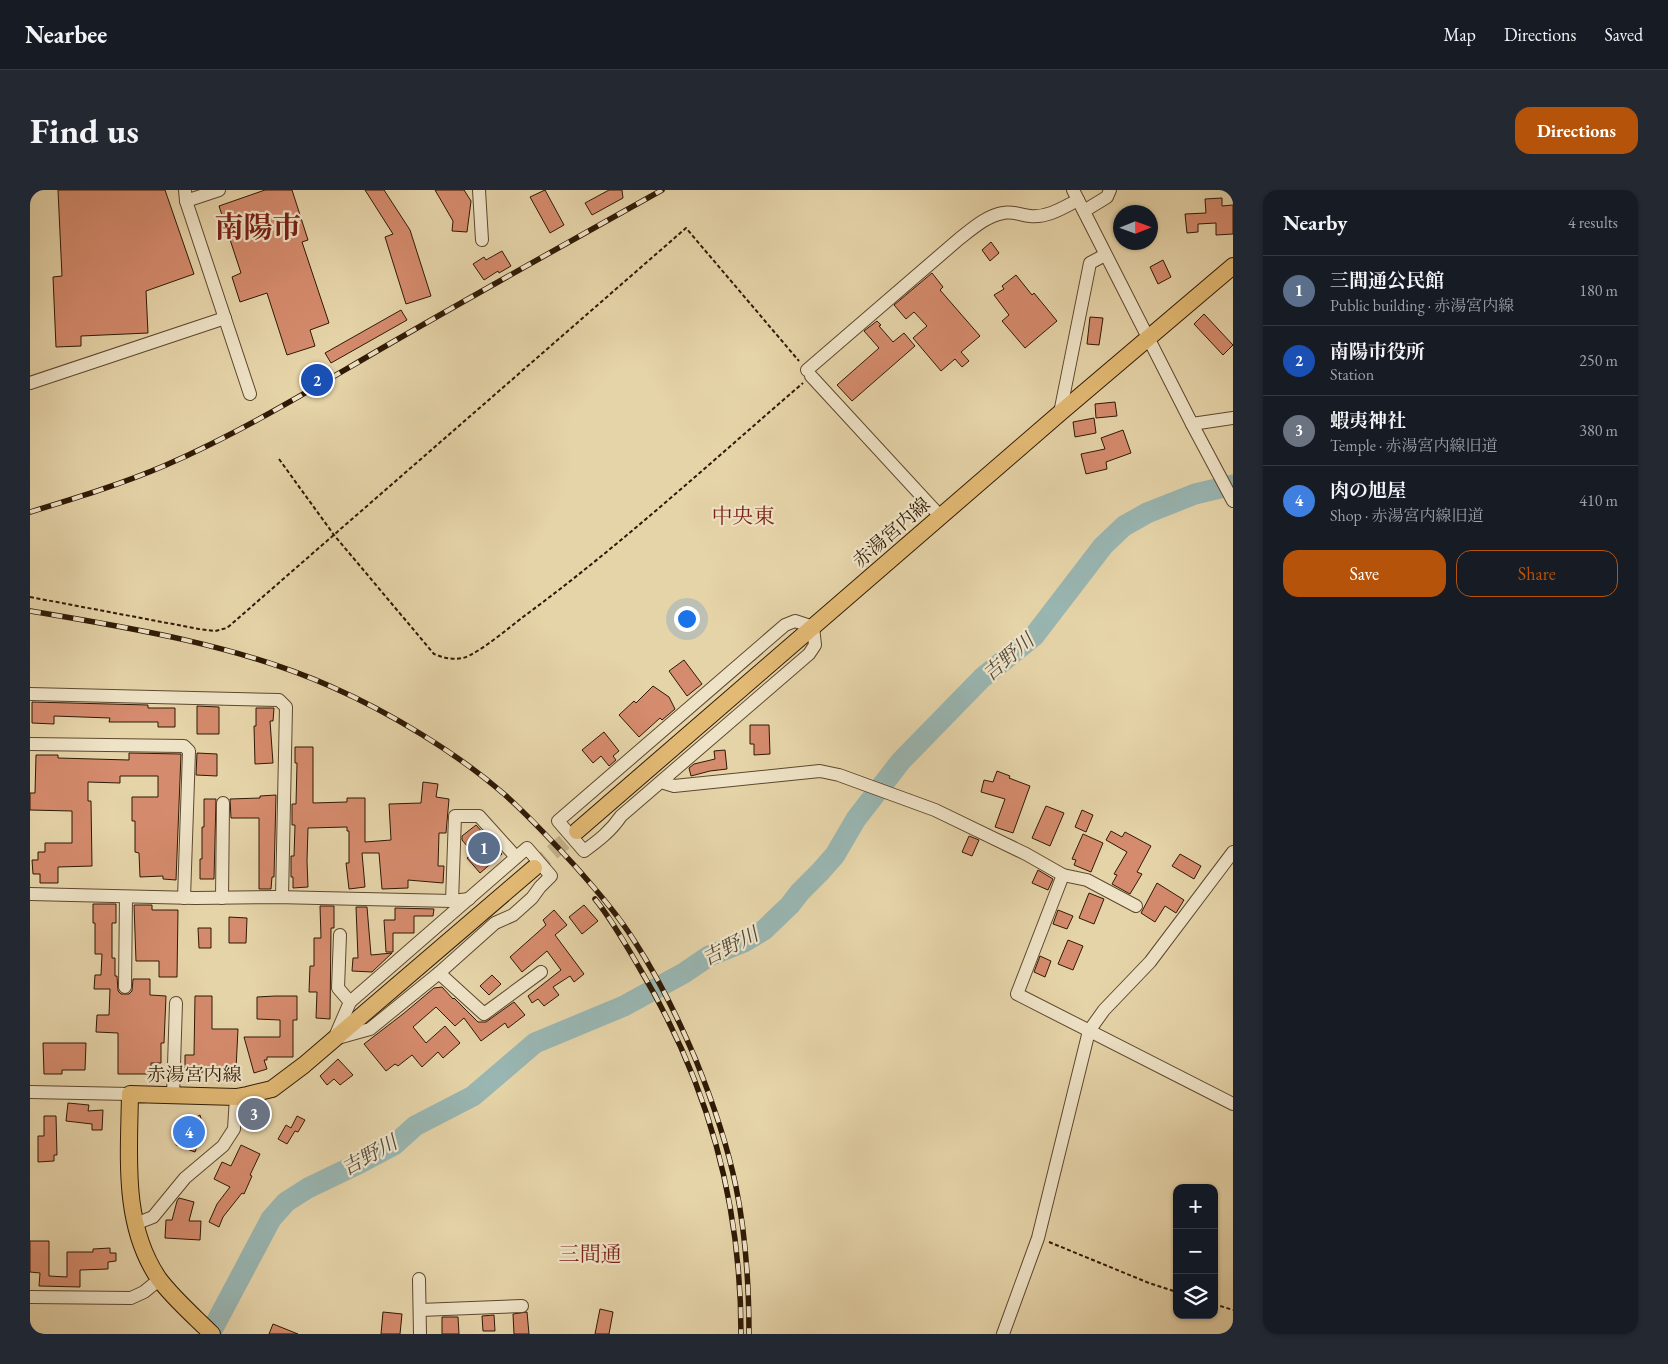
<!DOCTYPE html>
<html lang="en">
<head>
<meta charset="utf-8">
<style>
	:root { --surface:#171b24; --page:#242831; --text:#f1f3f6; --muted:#9ea1a6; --line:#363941; --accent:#b45309 }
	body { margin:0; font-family:"EB Garamond","Noto Serif JP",serif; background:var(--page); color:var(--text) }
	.controls { position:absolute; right:15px; bottom:15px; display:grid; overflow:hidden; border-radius:10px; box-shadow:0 1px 4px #0004 }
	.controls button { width:45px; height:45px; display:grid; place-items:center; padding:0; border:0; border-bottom:1px solid var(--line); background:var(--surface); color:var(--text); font:25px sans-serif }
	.compass { position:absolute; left:1083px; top:15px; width:45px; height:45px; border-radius:50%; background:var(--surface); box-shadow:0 1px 4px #0004; rotate:89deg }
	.you { position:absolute; left:656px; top:428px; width:18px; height:18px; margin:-12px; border:4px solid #fff; border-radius:50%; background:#1a73e8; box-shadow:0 0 0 8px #1a73e833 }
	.badge { display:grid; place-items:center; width:32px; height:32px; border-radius:50%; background:var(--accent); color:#fff; font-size:16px; font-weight:700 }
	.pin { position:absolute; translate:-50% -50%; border:2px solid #fff; box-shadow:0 1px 5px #0006 }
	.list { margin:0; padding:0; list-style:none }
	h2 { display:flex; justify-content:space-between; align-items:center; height:65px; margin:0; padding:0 20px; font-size:21px }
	h2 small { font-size:16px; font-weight:400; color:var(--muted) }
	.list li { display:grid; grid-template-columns:32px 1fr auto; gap:15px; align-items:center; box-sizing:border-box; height:70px; padding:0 20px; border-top:1px solid var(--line) }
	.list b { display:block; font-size:19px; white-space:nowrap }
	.list p { margin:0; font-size:16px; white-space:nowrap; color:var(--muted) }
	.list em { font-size:16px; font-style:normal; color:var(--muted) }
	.actions { display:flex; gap:10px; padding:15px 20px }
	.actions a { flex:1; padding:11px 0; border:1px solid var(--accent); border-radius:15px; text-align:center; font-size:18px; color:var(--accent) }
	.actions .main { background:var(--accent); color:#fff }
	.icon { flex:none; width:28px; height:28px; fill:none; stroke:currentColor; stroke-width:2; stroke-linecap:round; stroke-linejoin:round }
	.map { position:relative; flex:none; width:1203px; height:1144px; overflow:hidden; border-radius:15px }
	header { display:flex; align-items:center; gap:30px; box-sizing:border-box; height:70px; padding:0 25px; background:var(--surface); border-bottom:1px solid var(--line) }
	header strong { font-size:24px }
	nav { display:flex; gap:28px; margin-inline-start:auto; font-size:18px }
	.intro { display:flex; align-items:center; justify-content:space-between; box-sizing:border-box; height:120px; padding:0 30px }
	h1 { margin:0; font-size:35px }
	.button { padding:12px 22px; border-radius:15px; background:var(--accent); color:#fff; font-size:18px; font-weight:700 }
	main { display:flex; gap:30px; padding:0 30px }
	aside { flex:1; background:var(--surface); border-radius:15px; box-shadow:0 1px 4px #0004 }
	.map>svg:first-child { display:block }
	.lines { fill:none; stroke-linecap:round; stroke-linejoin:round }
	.river { stroke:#99b6b2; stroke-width:21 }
	.building { fill:#d58b6d; stroke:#2f1905 }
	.major-tunnel { stroke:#c1af88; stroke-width:16; stroke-dasharray:16 8; stroke-linecap:butt }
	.minor-casing { stroke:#5d482e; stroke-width:14 }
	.major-casing { stroke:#2f1905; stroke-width:18 }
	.path { stroke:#2f1905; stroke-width:2; stroke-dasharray:4 2.5; stroke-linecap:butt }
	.minor { stroke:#efe3c7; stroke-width:12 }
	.major { stroke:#e3ba74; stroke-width:16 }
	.rail-casing { stroke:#2f1905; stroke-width:5.5 }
	.rail { stroke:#efe3c7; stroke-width:4; stroke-dasharray:11; stroke-linecap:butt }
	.labels { text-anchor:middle; stroke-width:4.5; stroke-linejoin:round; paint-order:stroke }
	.street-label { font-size:19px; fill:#2f1905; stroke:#efe3c7 }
	.water-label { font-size:20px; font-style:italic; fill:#4f4839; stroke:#efe3c7 }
	.quarter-label { font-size:21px; fill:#7a1f14; stroke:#efe3c7 }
	.town-label { font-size:29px; font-weight:bold; fill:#7a1f14; stroke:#efe3c7 }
</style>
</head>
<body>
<header>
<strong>Nearbee</strong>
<nav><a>Map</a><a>Directions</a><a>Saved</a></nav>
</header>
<div class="intro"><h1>Find us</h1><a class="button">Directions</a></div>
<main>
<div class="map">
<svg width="1203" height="1144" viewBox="0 0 1203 1144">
	<rect width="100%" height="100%" fill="#e6d4a9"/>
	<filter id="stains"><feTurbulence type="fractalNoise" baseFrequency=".004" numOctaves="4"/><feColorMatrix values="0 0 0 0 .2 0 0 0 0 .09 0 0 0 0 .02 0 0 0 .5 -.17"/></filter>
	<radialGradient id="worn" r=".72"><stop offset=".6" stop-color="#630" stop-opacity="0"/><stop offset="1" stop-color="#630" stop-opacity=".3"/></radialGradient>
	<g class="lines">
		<path class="river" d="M180 1144 241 1029 256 1012 278 998 330 973 364 955 385 936 443 906 505 853 594 816 654 783 679 766 714 752 734 740 760 715 770 702 790 682 805 665 826 629 871 571 952 488 1004 446 1073 356 1094 336 1117 323 1165 304 1203 295"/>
	</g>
	<g class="building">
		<path d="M28 0H135L164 84 116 101 118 143 51 146V156L26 157 23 87 32 86Z"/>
		<path d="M235 0H262L278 50 272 52 299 133 280 140 285 156 257 165 237 103 210 112 202 87 211 83 189 16Z"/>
		<path d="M335 0H354L380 40 401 106 376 114 355 47 363 44Z"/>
		<path d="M405 0H434L441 11 437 42 422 41 423 31Z"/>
		<path d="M515 0 534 35 520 43 500 7Z"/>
		<path d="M579 0H592L593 8 562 25 555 13Z"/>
		<path d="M1192 8V16L1203 15V44L1186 45V33L1168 34V42L1157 43 1155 24 1176 23 1175 9Z"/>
		<path d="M961 52 969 63 960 71 952 60Z"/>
		<path d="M472 61 481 76 469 83 468 81 454 90 443 74 454 67 456 70Z"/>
		<path d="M1133 70 1141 87 1128 94 1120 77Z"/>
		<path d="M902 83 913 97 910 100 950 146 931 162 939 171 932 177 925 169 911 181 883 148 897 136 884 122 876 129 864 115Z"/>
		<path d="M986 85 1002 105 1004 103 1027 131 995 158 972 131 979 125 964 105 974 99 972 96Z"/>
		<path d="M371 120 377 130 301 173 295 163Z"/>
		<path d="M1174 124 1203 155 1193 165 1164 134Z"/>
		<path d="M1060 127 1073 128 1069 155 1057 154Z"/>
		<path d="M847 131 851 135 849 136 863 152 874 143 885 156 822 211 807 195 849 158 834 141Z"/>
		<path d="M1085 212 1087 226 1066 228 1065 214Z"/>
		<path d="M1064 228 1066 243 1045 247 1043 232Z"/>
		<path d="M1093 240 1101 263 1076 272 1077 279 1056 284 1051 264 1075 259 1071 248Z"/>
		<path d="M654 470 672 494 657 506 639 481Z"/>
		<path d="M623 496 639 507 645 519 632 530 630 528 609 547 589 525 604 511 606 513Z"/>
		<path d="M2 512 118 515V518H145V537H128V532H79L80 528 24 526V534L2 533Z"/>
		<path d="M167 516 189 517V544H167Z"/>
		<path d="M226 518H244L243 531H240L243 573 225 574 224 536H226Z"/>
		<path d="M720 535H739L740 564 724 565V554H720Z"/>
		<path d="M574 542 589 561 583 566 586 570 579 576 571 566 563 573 552 560Z"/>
		<path d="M265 557H283V613L317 612V608H335V652L361 650 359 614 391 613 393 592 408 594 406 607 419 609 416 643H409L408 676H414L413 693 378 690V698L352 699 349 663H332L335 697 319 699 316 673H319V641H317V637L278 638 277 671 278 697 263 698V687H261V666H264L265 635H262V614H266L267 573H265Z"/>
		<path d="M695 560 697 579 680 581 661 586 659 578 664 574 685 569 684 561Z"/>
		<path d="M99 563 151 564 146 690 133 689V686L110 687 109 663 105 662V631H102V607H128V586H90V593L58 592V611H61L62 676 28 677V693H10V684H3L2 670H8V662H15V653H42V621L0 620V603H5L6 565H28V568L99 570Z"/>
		<path d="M167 563 187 564V586L166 585Z"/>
		<path d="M967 581 980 586 979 588 1000 596 983 643 965 637 975 609 951 602 954 590 963 592Z"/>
		<path d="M246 605 244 687H242L241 699H229V628H201L200 609 230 608V606Z"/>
		<path d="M174 609H186L184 689H170V669H172V637H174Z"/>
		<path d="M1016 616 1034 623 1020 656 1002 648Z"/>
		<path d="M1052 620 1063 625 1056 642 1045 637Z"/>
		<path d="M446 635 472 664 450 683 437 668 443 663 432 650V646Z"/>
		<path d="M1081 641 1092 647 1095 642 1121 656 1107 682 1112 684 1100 704 1082 694 1087 685 1084 684 1097 662 1076 650Z"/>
		<path d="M1053 644 1073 653 1061 682 1044 675 1046 670 1042 669Z"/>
		<path d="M939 646 949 650 942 666 932 662Z"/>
		<path d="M1150 664 1171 676 1164 689 1142 676Z"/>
		<path d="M1008 680 1023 689 1018 700 1002 693Z"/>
		<path d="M1127 693 1154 710 1146 723 1135 716 1125 732 1111 723Z"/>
		<path d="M1059 703 1074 709 1064 734 1049 728Z"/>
		<path d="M63 714H86V733H82V768H85V786H87L88 801 91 804H99L102 801 103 789H120V805L136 806 134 853H131V873H121V884H88V843L66 842 67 825H79L80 799H64L65 785H71L72 764H65V733H63Z"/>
		<path d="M104 715H122V720H148L147 787H129V771H106Z"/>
		<path d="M554 715 568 731 552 744 539 727Z"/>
		<path d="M290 716H304V738H301L300 829 286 828 287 802H279L280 776H284V748H291Z"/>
		<path d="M326 717H337L341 765 362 763 342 782 322 781 323 768H328Z"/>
		<path d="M365 718 404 719 403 726H384V743H363V762H356L354 730H365Z"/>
		<path d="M524 720 537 735 525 745 554 784 544 792 540 786 523 797 529 805 514 816 508 809 502 813 498 806 531 780 517 761 492 782 480 767 516 735 513 730Z"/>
		<path d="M1028 720 1043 726 1037 739 1023 734Z"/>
		<path d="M199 727 217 728 216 753H199Z"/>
		<path d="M168 738H181V758H169Z"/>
		<path d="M1038 750 1053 756 1043 780 1028 774Z"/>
		<path d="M1010 766 1021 771 1015 787 1004 782Z"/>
		<path d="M462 785 471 794 459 805 450 796Z"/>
		<path d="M412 797 423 809 424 808 448 832H456L484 812 495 825 478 838 475 833 451 851 434 828 425 836 406 817 383 837 396 853 415 836 430 853 413 868 408 862 392 877 382 865 368 876 365 874 356 881 334 854 373 824 404 798Z"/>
		<path d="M165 806H182V839H208L206 879 184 878V882H155V865H164Z"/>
		<path d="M245 806H267V830H263V867H237V870H234L237 879 224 883 214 847H250V830L227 829V807Z"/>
		<path d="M13 853H56L55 880H32V884H14Z"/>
		<path d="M308 869 323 885 310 895 304 889 297 895 290 886Z"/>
		<path d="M38 913 59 915 58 921 73 920 72 940H62V934L36 931Z"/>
		<path d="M170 925 172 933 175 934 165 962 146 955 154 927 161 930Z"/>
		<path d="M14 926H26L27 965H24V971L8 972V946H14Z"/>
		<path d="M267 926 275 930 268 942 265 941 257 954 248 949 256 935 261 938Z"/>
		<path d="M211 955 230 964 220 985 222 986 214 1004 212 1003 193 1027 189 1037 179 1032 187 1014 200 997 184 989 192 972 201 976Z"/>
		<path d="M149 1008 164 1012 159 1031H171L170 1050 135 1048 136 1030H142L147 1011Z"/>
		<path d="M0 1051H19V1086L37 1087V1062H63V1059L80 1058V1063H86V1071L78 1072V1079L50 1080V1097L9 1096 10 1083 0 1082Z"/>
		<path d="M570 1119 583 1122 579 1144H565Z"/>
		<path d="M353 1122 372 1124 370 1144H351Z"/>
		<path d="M497 1122 499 1144H484L483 1124Z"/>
		<path d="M464 1125 465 1141H453L452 1126Z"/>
		<path d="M412 1127H428L429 1144H412Z"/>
		<path d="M243 1134 268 1144H239Z"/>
	</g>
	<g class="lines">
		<path class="major-tunnel" d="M504 678 547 641"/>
		<g class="minor-casing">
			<g id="minor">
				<path d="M155 0 156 11 220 204"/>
				<path d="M449 0 452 50"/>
				<path d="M1043 0 1162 234 1203 311"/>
				<path d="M156 11 189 0"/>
				<path d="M1054 21 1077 7 1080 0"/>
				<path d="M777 180 929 49C942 39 956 26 973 23 982 21 991 25 1000 26 1018 28 1034 17 1048 10"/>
				<path d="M781 186 910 326"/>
				<path d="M0 193 195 128"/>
				<path d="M1030 223 1060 73 1075 65"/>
				<path d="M1162 234 1203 228"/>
				<path d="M765 431 783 437 785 455 779 464 591 626C581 641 568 651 554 661L528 631 755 435Z"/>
				<path d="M0 504 249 510 256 517 252 707"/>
				<path d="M0 554 154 556 159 561 154 708"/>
				<path d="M631 592 644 596 790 581 809 585 905 620 996 664 1033 685 987 804 1203 914"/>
				<path d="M497 658 521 686 510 697 502 708 483 725 465 733 409 783 340 839 304 849 320 812Z"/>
				<path d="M1033 685 1057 690 1106 716"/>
				<path d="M0 704 165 708 245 707 422 711 439 709"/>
				<path d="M192 708 193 613"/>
				<path d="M422 711 425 626H449L486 667"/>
				<path d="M310 745 308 798 320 812"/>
				<path d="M409 783 454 824 511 782"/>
				<path d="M95 797 96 707"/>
				<path d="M0 902 100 904"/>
				<path d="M143 906 146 813"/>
				<path d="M105 1034 123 1027 155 988 193 956 204 939 206 907"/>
				<path d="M389 1089 390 1144"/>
				<path d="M0 1107 101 1108 114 1102 130 1089"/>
				<path d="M390 1120 492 1116"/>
				<path d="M973 1144 1008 1048 1059 841 1074 820 1120 772 1203 662"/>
			</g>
		</g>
		<g class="major-casing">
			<g id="major">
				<path d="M547 641 1030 223 1203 76"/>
				<path d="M182 1144C164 1126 144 1109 129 1089 92 1035 99 967 100 904L206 907 217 905 242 899 274 875 504 678"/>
			</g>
		</g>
		<g class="path">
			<path d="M249 269 304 345 404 464C414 468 422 470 433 468 448 464 480 437 493 427 591 355 681 272 773 193"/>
			<path d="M0 407 169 439 185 441 197 438 656 38 769 171"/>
			<path d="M1019 1052 1119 1093 1147 1102"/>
			<path d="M1184 1114 1203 1120"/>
		</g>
		<use href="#minor" class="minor"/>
		<use href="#major" class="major"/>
		<g class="rail-casing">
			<g id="rail">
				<path d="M0 322C46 308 92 294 136 275 219 239 296 190 375 145 460 96 546 48 632 0"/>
				<path d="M0 421C101 438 208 455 302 497 359 522 427 563 474 604 500 627 523 652 546 677 567 701 588 725 605 752 629 789 648 828 665 868 682 910 697 953 706 997 716 1046 719 1095 719 1144"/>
				<path d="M565 709C582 730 596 755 610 779 678 893 711 1012 711 1144"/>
			</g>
		</g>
		<use href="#rail" class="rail"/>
	</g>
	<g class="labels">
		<g class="street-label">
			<text transform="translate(861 342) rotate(-41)" y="7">赤湯宮内線</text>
			<text x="164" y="891">赤湯宮内線</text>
		</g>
		<g class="water-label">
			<text transform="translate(978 467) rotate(-41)" y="7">吉野川</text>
			<text transform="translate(700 756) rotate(-27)" y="7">吉野川</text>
			<text transform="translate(339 965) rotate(-29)" y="7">吉野川</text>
		</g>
		<g class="quarter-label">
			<text x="713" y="333">中央東</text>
			<text x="560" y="1071">三間通</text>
		</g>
		<g class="town-label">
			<text x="228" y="47">南陽市</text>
		</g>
	</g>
	<rect width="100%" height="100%" filter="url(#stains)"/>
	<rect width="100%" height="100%" fill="url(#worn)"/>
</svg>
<div class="controls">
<button>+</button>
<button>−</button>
<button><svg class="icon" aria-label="layers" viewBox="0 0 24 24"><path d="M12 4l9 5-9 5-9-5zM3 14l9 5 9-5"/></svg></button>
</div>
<svg class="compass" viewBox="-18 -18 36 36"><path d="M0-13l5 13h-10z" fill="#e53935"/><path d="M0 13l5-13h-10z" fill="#9ea1a6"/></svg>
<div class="you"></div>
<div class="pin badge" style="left:454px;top:658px;background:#5c6f8a">1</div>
<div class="pin badge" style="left:287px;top:190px;background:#1a4fb4">2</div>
<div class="pin badge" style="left:224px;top:924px;background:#6b7280">3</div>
<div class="pin badge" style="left:159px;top:942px;background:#3f7fe0">4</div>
</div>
<aside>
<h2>Nearby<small>4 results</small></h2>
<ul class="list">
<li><span class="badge" style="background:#5c6f8a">1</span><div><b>三間通公民館</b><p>Public building · 赤湯宮内線</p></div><em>180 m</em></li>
<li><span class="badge" style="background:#1a4fb4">2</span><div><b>南陽市役所</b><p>Station</p></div><em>250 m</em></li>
<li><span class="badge" style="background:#6b7280">3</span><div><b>蝦夷神社</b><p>Temple · 赤湯宮内線旧道</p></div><em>380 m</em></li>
<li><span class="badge" style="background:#3f7fe0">4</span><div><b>肉の旭屋</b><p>Shop · 赤湯宮内線旧道</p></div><em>410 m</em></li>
</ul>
<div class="actions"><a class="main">Save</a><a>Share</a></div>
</aside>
</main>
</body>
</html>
